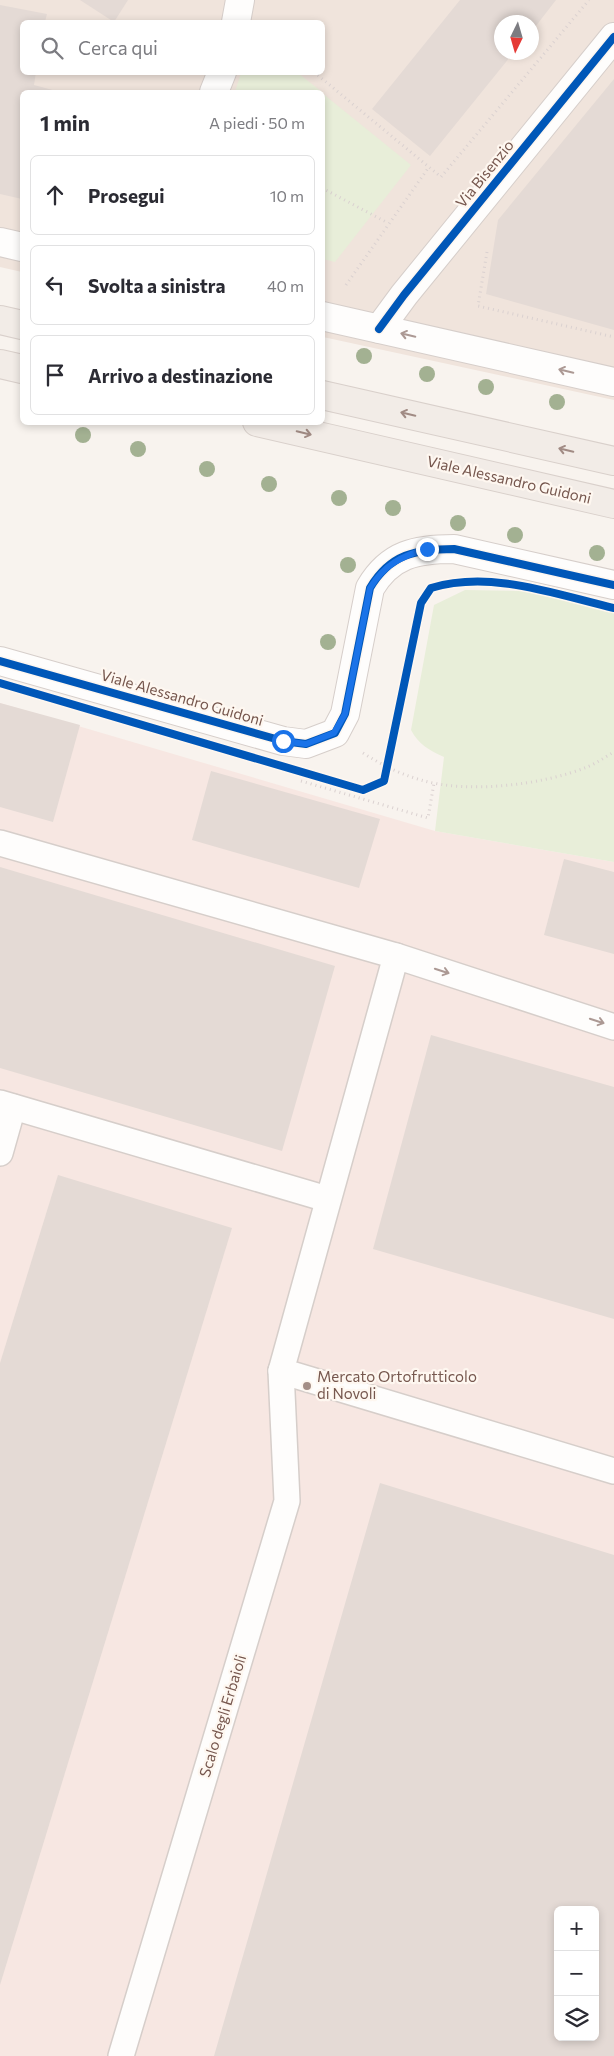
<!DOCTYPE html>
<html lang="it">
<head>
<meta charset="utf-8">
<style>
	:root { --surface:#fff; --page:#f7f7f7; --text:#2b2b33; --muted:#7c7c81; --line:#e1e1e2 }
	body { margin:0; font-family:Commissioner,sans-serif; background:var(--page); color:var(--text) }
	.controls { position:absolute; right:15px; bottom:15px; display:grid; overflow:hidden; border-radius:8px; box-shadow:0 2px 8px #0003 }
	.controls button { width:45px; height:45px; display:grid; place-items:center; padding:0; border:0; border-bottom:1px solid var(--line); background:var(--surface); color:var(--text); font:25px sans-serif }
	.compass { position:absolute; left:494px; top:15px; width:45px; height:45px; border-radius:50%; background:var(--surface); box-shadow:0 2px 8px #0003; rotate:185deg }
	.stop { position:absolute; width:15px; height:15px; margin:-11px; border:4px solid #1a73e8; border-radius:50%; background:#fff }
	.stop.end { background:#1a73e8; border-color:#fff; box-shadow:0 1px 5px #0008 }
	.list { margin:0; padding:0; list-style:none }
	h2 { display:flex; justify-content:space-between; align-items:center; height:65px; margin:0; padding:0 20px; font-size:21px }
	h2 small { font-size:16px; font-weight:400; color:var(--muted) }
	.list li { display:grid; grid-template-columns:32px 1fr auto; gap:15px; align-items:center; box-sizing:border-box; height:80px; margin:0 10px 10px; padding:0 10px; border:1px solid var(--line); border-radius:8px }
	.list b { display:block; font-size:19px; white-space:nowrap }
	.list em { font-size:16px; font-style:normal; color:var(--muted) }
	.icon { flex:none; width:28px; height:28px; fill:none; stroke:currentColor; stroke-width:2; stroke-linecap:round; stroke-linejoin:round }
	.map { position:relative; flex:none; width:614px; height:2056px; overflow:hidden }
	.search { position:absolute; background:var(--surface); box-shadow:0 2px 8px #0003; left:20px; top:20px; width:305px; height:55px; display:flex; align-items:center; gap:12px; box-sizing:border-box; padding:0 18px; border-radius:8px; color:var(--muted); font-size:19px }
	.panel { position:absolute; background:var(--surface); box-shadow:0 2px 8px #0003; left:20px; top:90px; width:305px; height:335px; border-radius:8px }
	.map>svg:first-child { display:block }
	.residential { fill:#f0e4dc; fill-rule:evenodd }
	.commercial { fill:#f7e7e2; fill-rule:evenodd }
	.green { fill:#e8eed9 }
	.building { fill:#e4dad5; fill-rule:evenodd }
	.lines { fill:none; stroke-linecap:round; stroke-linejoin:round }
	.service-casing { stroke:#d6ceca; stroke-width:28 }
	.minor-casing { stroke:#d6ceca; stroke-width:30 }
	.primary-casing { stroke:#d9d0cb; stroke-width:30 }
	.path { stroke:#dad1d0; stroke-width:3; stroke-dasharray:1 4; stroke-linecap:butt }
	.service { stroke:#fefdfc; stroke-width:25 }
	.minor { stroke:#fefdfc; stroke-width:28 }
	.primary { stroke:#f2ece7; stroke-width:28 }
	.cycleway-casing { stroke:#fef7f0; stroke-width:11 }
	.cycleway { stroke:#0057b8; stroke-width:8 }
	.tree { fill:#a3b192 }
	.oneway { stroke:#ac9994 }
	.oneway2 { stroke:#a18b84 }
	.route { stroke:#1a73e8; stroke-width:6 }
	.poi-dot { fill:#a48e86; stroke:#fef7f0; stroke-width:2 }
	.labels { text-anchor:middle; stroke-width:4.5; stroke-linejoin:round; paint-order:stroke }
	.street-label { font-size:15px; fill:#76574e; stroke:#fef7f0 }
	.poi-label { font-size:15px; fill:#76574e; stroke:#fef7f0; text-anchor:start }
</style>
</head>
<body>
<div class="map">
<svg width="614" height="2056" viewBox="0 0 614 2056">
	<rect width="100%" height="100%" fill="#f8f3ee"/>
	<path class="residential" d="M0 0H614V400L323 337 322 92H22V272L0 267ZM22 22H322V72H22ZM502 22H532V52H502Z"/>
	<path class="commercial" d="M0 703 435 831 614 862V2056H0ZM558 1910H595V2037H558Z"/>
	<g class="green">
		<path d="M298 73 322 92H235L241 73Z"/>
		<path d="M322 93 411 165 335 262 323 259Z"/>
		<path d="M465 590 522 591 614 611V862L435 831 444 757C429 750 419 745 411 730L434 605Z"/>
	</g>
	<g class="building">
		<path d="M80 0H128L114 22Z"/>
		<path d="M460 0H556L532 31V22H502V52H514L430 156 372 109Z"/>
		<path d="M0 5 47 14 45 22H22V72H36L34 85 60 92H22V199L0 194Z"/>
		<path d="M614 79V330L486 294 498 220Z"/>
		<path d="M0 703 80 725 53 822 0 807Z"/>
		<path d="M211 771 380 819 359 888 192 840Z"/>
		<path d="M564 859 614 872V954L544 935Z"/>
		<path d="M0 867 335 966 282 1151 0 1068Z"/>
		<path d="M431 1035 614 1087V1319L373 1249Z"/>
		<path d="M58 1175 232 1228 0 1985V1363Z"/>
		<path d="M380 1483 614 1555V2056H214ZM558 1910H595V2037H558Z"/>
	</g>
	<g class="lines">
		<g class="service-casing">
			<g id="service">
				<path d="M0 843 396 956 281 1371 614 1471"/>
				<path d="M396 956 614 1027"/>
				<path d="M0 1103 327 1199"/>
				<path d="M0 1153 13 1107"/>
				<path d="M121 2056 287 1501 281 1371"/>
			</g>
		</g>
		<g class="minor-casing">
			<g id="minor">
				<path d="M236 22 240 0"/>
				<path d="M214 92 222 72"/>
				<path d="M0 242 22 247"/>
				<path d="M322 316 614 382"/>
				<path d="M379 329 404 295 614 37"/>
				<path d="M0 661 283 741 306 744 335 733 345 714 370 588C390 554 416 549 454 549L614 585"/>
			</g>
		</g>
		<g class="primary-casing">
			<g id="primary">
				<path d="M0 320 22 325"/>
				<path d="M0 364 22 369"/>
				<path d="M322 395 614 461"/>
				<path d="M257 422 614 504"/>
			</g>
		</g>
		<g class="path">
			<path d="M314 72 441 177 589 0"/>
			<path d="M322 188 388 223"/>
			<path d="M487 252 478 306 614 337"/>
			<path d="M346 285 429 167"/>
			<path d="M363 753C382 765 400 774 421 780 467 794 543 785 587 767 597 763 605 757 614 752"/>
			<path d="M301 781 428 818 434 783"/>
		</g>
		<use href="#service" class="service"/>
		<use href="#minor" class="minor"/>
		<use href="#primary" class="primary"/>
		<g class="cycleway-casing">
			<g id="cycleway">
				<path d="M379 329 404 295 614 37"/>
				<path d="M0 661 283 741 306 744 335 733 345 714 370 588C390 554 416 549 454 549L614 585"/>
				<path d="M0 683 363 790 384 781 421 603 431 588C491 570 554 594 614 608"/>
			</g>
		</g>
		<use href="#cycleway" class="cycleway"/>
	</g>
	<g class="tree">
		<circle cx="364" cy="356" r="8"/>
		<circle cx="427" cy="374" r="8"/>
		<circle cx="486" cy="387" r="8"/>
		<circle cx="557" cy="402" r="8"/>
		<circle cx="83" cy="435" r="8"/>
		<circle cx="138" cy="449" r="8"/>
		<circle cx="207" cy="469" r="8"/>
		<circle cx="269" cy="484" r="8"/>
		<circle cx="339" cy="498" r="8"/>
		<circle cx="393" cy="508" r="8"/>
		<circle cx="458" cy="523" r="8"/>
		<circle cx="515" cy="535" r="8"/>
		<circle cx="597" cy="553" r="8"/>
		<circle cx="348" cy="565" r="8"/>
		<circle cx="328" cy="642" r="8"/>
	</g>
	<defs><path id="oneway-shaft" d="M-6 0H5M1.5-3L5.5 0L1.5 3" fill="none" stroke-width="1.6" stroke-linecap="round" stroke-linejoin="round" transform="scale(1.25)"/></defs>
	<g class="oneway">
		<use href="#oneway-shaft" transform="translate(408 335) rotate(-167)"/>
		<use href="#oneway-shaft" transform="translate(566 371) rotate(-167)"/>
		<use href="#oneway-shaft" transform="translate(442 971) rotate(18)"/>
		<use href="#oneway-shaft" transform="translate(597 1021) rotate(18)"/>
	</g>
	<g class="oneway2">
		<use href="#oneway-shaft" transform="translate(408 414) rotate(-167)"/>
		<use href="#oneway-shaft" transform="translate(304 433) rotate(13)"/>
		<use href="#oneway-shaft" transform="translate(566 450) rotate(-167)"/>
	</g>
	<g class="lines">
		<path class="route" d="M283 741 306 744 334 733 345 714 370 588C384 565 401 556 427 549"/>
	</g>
	<circle class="poi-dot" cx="307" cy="1386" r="5"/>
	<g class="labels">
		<g class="street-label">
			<text transform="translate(485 174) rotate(-51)" y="5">Via Bisenzio</text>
			<text transform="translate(509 480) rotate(13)" y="5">Viale Alessandro Guidoni</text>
			<text transform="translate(182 698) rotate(16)" y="5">Viale Alessandro Guidoni</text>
			<text transform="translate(223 1716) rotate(-73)" y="5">Scalo degli Erbaioli</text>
		</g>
		<g class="poi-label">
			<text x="317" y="1382">Mercato Ortofrutticolo<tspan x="317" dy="17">di Novoli</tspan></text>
		</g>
	</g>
</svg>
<div class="controls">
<button>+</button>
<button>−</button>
<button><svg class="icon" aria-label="layers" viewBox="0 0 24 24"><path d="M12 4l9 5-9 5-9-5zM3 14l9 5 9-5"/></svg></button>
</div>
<svg class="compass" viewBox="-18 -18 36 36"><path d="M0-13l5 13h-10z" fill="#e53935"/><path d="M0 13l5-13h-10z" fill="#7c7c81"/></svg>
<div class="stop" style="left:283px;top:741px"></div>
<div class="stop end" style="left:427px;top:549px"></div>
<div class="search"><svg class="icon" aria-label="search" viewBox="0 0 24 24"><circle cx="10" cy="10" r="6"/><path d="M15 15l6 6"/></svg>Cerca qui</div>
<section class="panel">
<h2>1 min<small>A piedi · 50 m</small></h2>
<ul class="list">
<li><svg class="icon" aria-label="ahead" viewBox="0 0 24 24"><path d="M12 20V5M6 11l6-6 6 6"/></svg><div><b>Prosegui</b></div><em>10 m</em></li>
<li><svg class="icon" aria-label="left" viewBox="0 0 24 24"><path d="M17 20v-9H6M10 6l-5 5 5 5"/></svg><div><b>Svolta a sinistra</b></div><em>40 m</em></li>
<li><svg class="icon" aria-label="arrive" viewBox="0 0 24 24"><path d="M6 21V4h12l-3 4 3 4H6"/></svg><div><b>Arrivo a destinazione</b></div></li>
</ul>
</section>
</div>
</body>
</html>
